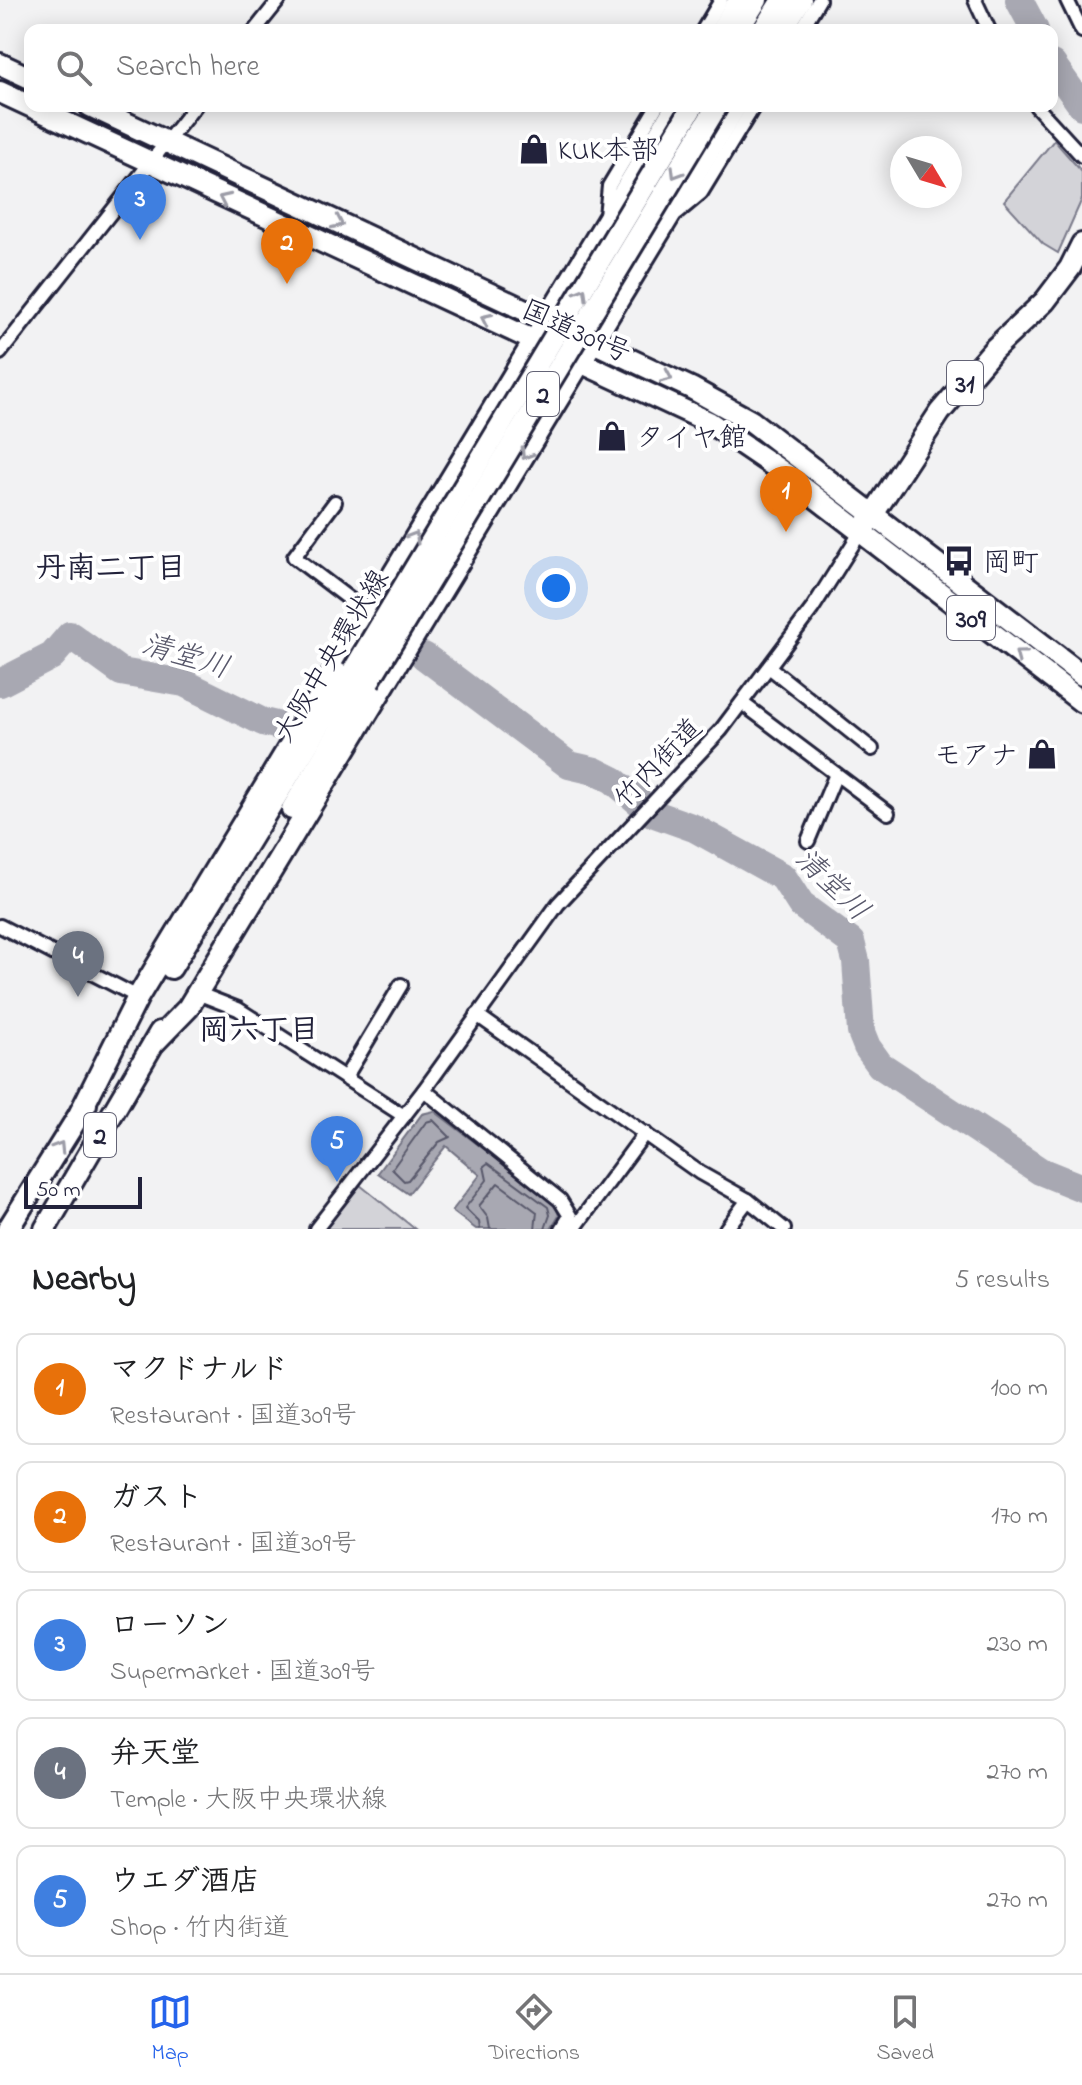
<!DOCTYPE html>
<html lang="en">
<head>
<meta charset="utf-8">
<style>
	:root { --surface:#fff; --page:#f6f6f6; --text:#202124; --muted:#757577; --line:#e0e0e0; --accent:#2563eb }
	body { margin:0; font-family:"Indie Flower","Klee One",sans-serif; background:var(--page); color:var(--text) }
	.compass { position:absolute; left:890px; top:136px; width:72px; height:72px; border-radius:50%; background:var(--surface); box-shadow:0 4px 20px #0003; rotate:128deg }
	.scale { position:absolute; left:24px; bottom:20px; width:118px; box-sizing:border-box; padding-left:8px; border:4px solid #22223b; border-top:0; font-size:22px; line-height:28px; white-space:nowrap; color:#22223b; -webkit-text-stroke:6px #fff; paint-order:stroke }
	.you { position:absolute; left:556px; top:588px; width:28px; height:28px; margin:-20px; border:6px solid #fff; border-radius:50%; background:#1a73e8; box-shadow:0 0 0 12px #1a73e833 }
	.badge { display:grid; place-items:center; width:52px; height:52px; border-radius:50%; background:var(--accent); color:#fff; font-size:26px; font-weight:700 }
	.pin { position:absolute; translate:-50% -66px; filter:drop-shadow(0 2px 4px #0008) }
	.pin::after { content:''; position:absolute; top:42px; width:28px; height:24px; background:inherit; clip-path:polygon(0 0,100% 0,50% 100%) }
	.list { margin:0; padding:0; list-style:none }
	h2 { display:flex; justify-content:space-between; align-items:center; height:104px; margin:0; padding:0 32px; font-size:34px }
	h2 small { font-size:26px; font-weight:400; color:var(--muted) }
	.list li { display:grid; grid-template-columns:52px 1fr auto; gap:24px; align-items:center; box-sizing:border-box; height:112px; margin:0 16px 16px; padding:0 16px; border:2px solid var(--line); border-radius:16px }
	.list b { display:block; font-size:30px; white-space:nowrap }
	.list p { margin:0; font-size:26px; white-space:nowrap; color:var(--muted) }
	.list em { font-size:26px; font-style:normal; color:var(--muted) }
	.icon { flex:none; width:44px; height:44px; fill:none; stroke:currentColor; stroke-width:2; stroke-linecap:round; stroke-linejoin:round }
	.map { position:relative; flex:none; width:1082px; height:1229px; overflow:hidden }
	.search { position:absolute; background:var(--surface); box-shadow:0 4px 20px #0003; left:24px; right:24px; top:24px; height:88px; display:flex; align-items:center; gap:20px; box-sizing:border-box; padding:0 28px; border-radius:16px; color:var(--muted); font-size:30px }
	.sheet { height:744px; background:var(--surface) }
	nav { display:flex; justify-content:space-around; align-items:center; box-sizing:border-box; height:112px; border-top:2px solid var(--line); background:var(--surface); font-size:22px; color:var(--muted) }
	nav a { display:grid; justify-items:center; gap:4px }
	nav .on { color:var(--accent) }
	.map>svg:first-child { display:block }
	.green { fill:#d3d3d8; stroke:#7a7a8a; stroke-width:2 }
	.water { fill:#a8a8b2; stroke:#727282; stroke-width:2 }
	.lines { fill:none; stroke-linecap:round; stroke-linejoin:round }
	.shore { stroke:#58586b; stroke-width:2 }
	.river { stroke:#a8a8b2; stroke-width:28 }
	.minor-casing { stroke:#22223b; stroke-width:18 }
	.primary-casing { stroke:#22223b; stroke-width:26 }
	.trunk-casing { stroke:#22223b; stroke-width:26 }
	.minor { stroke:#fff; stroke-width:12 }
	.primary { stroke:#fff; stroke-width:20 }
	.trunk { stroke:#fff; stroke-width:20 }
	.primary-bridge-casing { stroke:#22223b; stroke-width:26; stroke-linecap:butt }
	.primary-bridge { stroke:#fff; stroke-width:20 }
	.oneway { stroke:#9c9ca7 }
	.labels { text-anchor:middle; stroke-width:8; stroke-linejoin:round; paint-order:stroke }
	.shield { fill:#fff; stroke:#646476; stroke-width:2 }
	.shield-label { font-size:26px; font-weight:bold; fill:#22223b }
	.poi-label { font-size:28px; fill:#22223b; stroke:#fff; text-anchor:start }
	.street-label { font-size:28px; fill:#22223b; stroke:#fff }
	.neighbourhood-label { font-size:30px; font-weight:bold; fill:#22223b; stroke:#fff }
	.water-label { font-size:30px; font-style:italic; fill:#58586b; stroke:#fff }
</style>
</head>
<body>
<div class="map">
<svg width="1082" height="1229" viewBox="0 0 1082 1229">
	<rect width="100%" height="100%" fill="#f2f2f3"/>
	<filter id="ink" filterUnits="userSpaceOnUse"><feTurbulence type="fractalNoise" baseFrequency=".0125" numOctaves="2"/><feDisplacementMap in="SourceGraphic" scale="16" xChannelSelector="R" yChannelSelector="G"/><feConvolveMatrix kernelMatrix="1 2 1 2 8 2 1 2 1" color-interpolation-filters="sRGB"/></filter>
	<g filter="url(#ink)">
		<g class="green">
			<path d="M1054 140 1082 172V199L1058 253 1043 244 1004 201Z"/>
			<path d="M360 1185 415 1229H326Z"/>
		</g>
		<path class="water" d="M434 1111 555 1203 559 1216 551 1229H476L452 1211 480 1175 446 1146 408 1194 378 1173 422 1114Z"/>
		<g class="lines">
			<g class="shore">
				<path d="M433 1120 450 1137 439 1142 408 1180 404 1181 392 1169 426 1122Z"/>
				<path d="M480 1229 479 1222 465 1208 487 1180 484 1166 488 1163 548 1207 550 1215 545 1229"/>
				<path d="M490 1229 488 1218 479 1206 498 1183 537 1212 535 1229"/>
			</g>
			<g class="river">
				<path d="M1019 0 1035 30"/>
				<path d="M1052 64 1082 106"/>
				<path d="M424 656 569 765 595 771 613 780 652 813 694 828 783 877 801 905 851 942 856 961 861 1032 867 1047 880 1065 1040 1171 1082 1188"/>
				<path d="M0 683 52 656 70 635 121 672 184 683 263 722 280 726"/>
			</g>
			<g class="minor-casing">
				<g id="minor">
					<path d="M975 0 989 30"/>
					<path d="M1067 0 1082 31"/>
					<path d="M255 30 279 0"/>
					<path d="M703 30 721 0"/>
					<path d="M801 30 819 0"/>
					<path d="M1036 106 1082 156"/>
					<path d="M677 213 701 193 754 106"/>
					<path d="M606 216 609 186 657 106"/>
					<path d="M0 353 195 106"/>
					<path d="M335 502 294 557 369 614"/>
					<path d="M769 667 872 749"/>
					<path d="M742 703 888 813"/>
					<path d="M808 841 836 774"/>
					<path d="M0 926 138 997"/>
					<path d="M197 993 238 1009 404 1116"/>
					<path d="M477 1015 700 1173 748 1200 784 1229"/>
					<path d="M345 1078 401 985"/>
					<path d="M424 1090 560 1200 570 1216 562 1229"/>
					<path d="M316 1229 424 1090 558 904 721 730 812 609 860 533"/>
					<path d="M574 1229 645 1133"/>
					<path d="M726 1229 748 1200"/>
				</g>
			</g>
			<g class="primary-casing">
				<g id="primary">
					<path d="M721 30 739 0"/>
					<path d="M738 30 757 0"/>
					<path d="M763 30 782 0"/>
					<path d="M782 30 801 0"/>
					<path d="M864 528 940 412 994 349 1045 301 1070 268 1082 244"/>
					<path d="M292 809 369 681"/>
					<path d="M171 968 353 671"/>
					<path d="M155 1042 188 1008 736 106"/>
					<path d="M80 1113 138 997 676 106"/>
					<path d="M8 1229 86 1104"/>
					<path d="M45 1229 160 1032"/>
				</g>
			</g>
			<g class="trunk-casing">
				<g id="trunk">
					<path d="M0 64 30 78"/>
					<path d="M0 92 709 422 784 473 1082 702"/>
					<path d="M90 106 691 388 751 421 1082 675"/>
				</g>
			</g>
			<use href="#minor" class="minor"/>
			<use href="#primary" class="primary"/>
			<use href="#trunk" class="trunk"/>
			<g class="primary-bridge-casing">
				<g id="primary-bridge">
					<path d="M353 671 693 106"/>
					<path d="M369 681 717 106"/>
				</g>
			</g>
			<use href="#primary-bridge" class="primary-bridge"/>
		</g>
		<defs><path id="oneway-chevron" d="M-2-3.5L2.5 0L-2 3.5" fill="none" stroke-width="1.6" stroke-linecap="round" stroke-linejoin="round" transform="scale(2)"/></defs>
		<g class="oneway">
			<use href="#oneway-chevron" transform="translate(676 173) rotate(121)"/>
			<use href="#oneway-chevron" transform="translate(224 199) rotate(-155)"/>
			<use href="#oneway-chevron" transform="translate(338 223) rotate(25)"/>
			<use href="#oneway-chevron" transform="translate(582 293) rotate(-60)"/>
			<use href="#oneway-chevron" transform="translate(486 319) rotate(-155)"/>
			<use href="#oneway-chevron" transform="translate(667 377) rotate(24)"/>
			<use href="#oneway-chevron" transform="translate(526 454) rotate(122)"/>
			<use href="#oneway-chevron" transform="translate(414 537) rotate(-59)"/>
			<use href="#oneway-chevron" transform="translate(1020 655) rotate(-143)"/>
			<use href="#oneway-chevron" transform="translate(59 1147) rotate(-58)"/>
		</g>
	</g>
	<defs>
		<g id="shop-bare" transform="scale(2.4)"><path d="M-5-2.5h2.3a2.7 3.5 0 0 1 5.4 0H5L5.5 6h-11ZM-1.5-2.5h3a1.5 2.3 0 0 0-3 0Z" fill="#22223b" stroke="#fff" stroke-width="2.5" paint-order="stroke"/></g>
		<g id="bus-bare" transform="scale(2.4)"><path d="M-5-6H5V4H4V6H2V4H-2V6H-4V4H-5ZM-3.5-4V0h7V-4ZM-3.5 1.2v1.5H-2V1.2ZM2 1.2v1.5H3.5V1.2Z" fill="#22223b" stroke="#fff" stroke-width="2.5" paint-order="stroke"/></g>
	</defs>
	<g fill-rule="evenodd">
		<use href="#shop-bare" x="534" y="149"/>
		<use href="#shop-bare" x="612" y="436"/>
		<use href="#bus-bare" x="959" y="561"/>
		<use href="#shop-bare" x="1042" y="754"/>
	</g>
	<g class="labels">
		<g class="shield">
			<rect x="947" y="361" width="36" height="44" rx="6"/>
			<rect x="527" y="372" width="32" height="44" rx="6"/>
			<rect x="947" y="596" width="48" height="44" rx="6"/>
			<rect x="84" y="1113" width="32" height="44" rx="6"/>
		</g>
		<g class="shield-label">
			<text x="965" y="392">31</text>
			<text x="543" y="403">2</text>
			<text x="971" y="627">309</text>
			<text x="100" y="1144">2</text>
		</g>
		<g class="poi-label">
			<text x="558" y="159">KUK本部</text>
			<text x="636" y="446">タイヤ館</text>
			<text x="983" y="571">岡町</text>
			<text x="1018" y="764" text-anchor="end">モアナ</text>
		</g>
		<g class="street-label">
			<text transform="translate(577 330) rotate(24)" y="10">国道309号</text>
			<text transform="translate(330 655) rotate(-59)" y="10">大阪中央環状線</text>
			<text transform="translate(657 762) rotate(-46)" y="10">竹内街道</text>
		</g>
		<g class="neighbourhood-label">
			<text x="111" y="577">丹南二丁目</text>
			<text x="259" y="1039">岡六丁目</text>
		</g>
		<g class="water-label">
			<text transform="translate(186 655) rotate(17)" y="10">清堂川</text>
			<text transform="translate(833 884) rotate(44)" y="10">清堂川</text>
		</g>
	</g>
</svg>
<svg class="compass" viewBox="-18 -18 36 36"><path d="M0-13l5 13h-10z" fill="#e53935"/><path d="M0 13l5-13h-10z" fill="#757577"/></svg>
<div class="scale">50 m</div>
<div class="you"></div>
<div class="pin badge" style="left:786px;top:532px;background:#e8710a">1</div>
<div class="pin badge" style="left:287px;top:284px;background:#e8710a">2</div>
<div class="pin badge" style="left:140px;top:240px;background:#3f7fe0">3</div>
<div class="pin badge" style="left:78px;top:997px;background:#6b7280">4</div>
<div class="pin badge" style="left:337px;top:1182px;background:#3f7fe0">5</div>
<div class="search"><svg class="icon" aria-label="search" viewBox="0 0 24 24"><circle cx="10" cy="10" r="6"/><path d="M15 15l6 6"/></svg>Search here</div>
</div>
<section class="sheet">
<h2>Nearby<small>5 results</small></h2>
<ul class="list">
<li><span class="badge" style="background:#e8710a">1</span><div><b>マクドナルド</b><p>Restaurant · 国道309号</p></div><em>100 m</em></li>
<li><span class="badge" style="background:#e8710a">2</span><div><b>ガスト</b><p>Restaurant · 国道309号</p></div><em>170 m</em></li>
<li><span class="badge" style="background:#3f7fe0">3</span><div><b>ローソン</b><p>Supermarket · 国道309号</p></div><em>230 m</em></li>
<li><span class="badge" style="background:#6b7280">4</span><div><b>弁天堂</b><p>Temple · 大阪中央環状線</p></div><em>270 m</em></li>
<li><span class="badge" style="background:#3f7fe0">5</span><div><b>ウエダ酒店</b><p>Shop · 竹内街道</p></div><em>270 m</em></li>
</ul>
</section>
<nav>
<a class="on"><svg class="icon" aria-label="map" viewBox="0 0 24 24"><path d="M3 6l6-2 6 2 6-2v14l-6 2-6-2-6 2zM9 4v14M15 6v14"/></svg>Map</a>
<a><svg class="icon" aria-label="directions" viewBox="0 0 24 24"><path d="M12 3l9 9-9 9-9-9zM9 14v-3h6M13 9l2 2-2 2"/></svg>Directions</a>
<a><svg class="icon" aria-label="saved" viewBox="0 0 24 24"><path d="M7 4h10v16l-5-4-5 4z"/></svg>Saved</a>
</nav>
</body>
</html>
